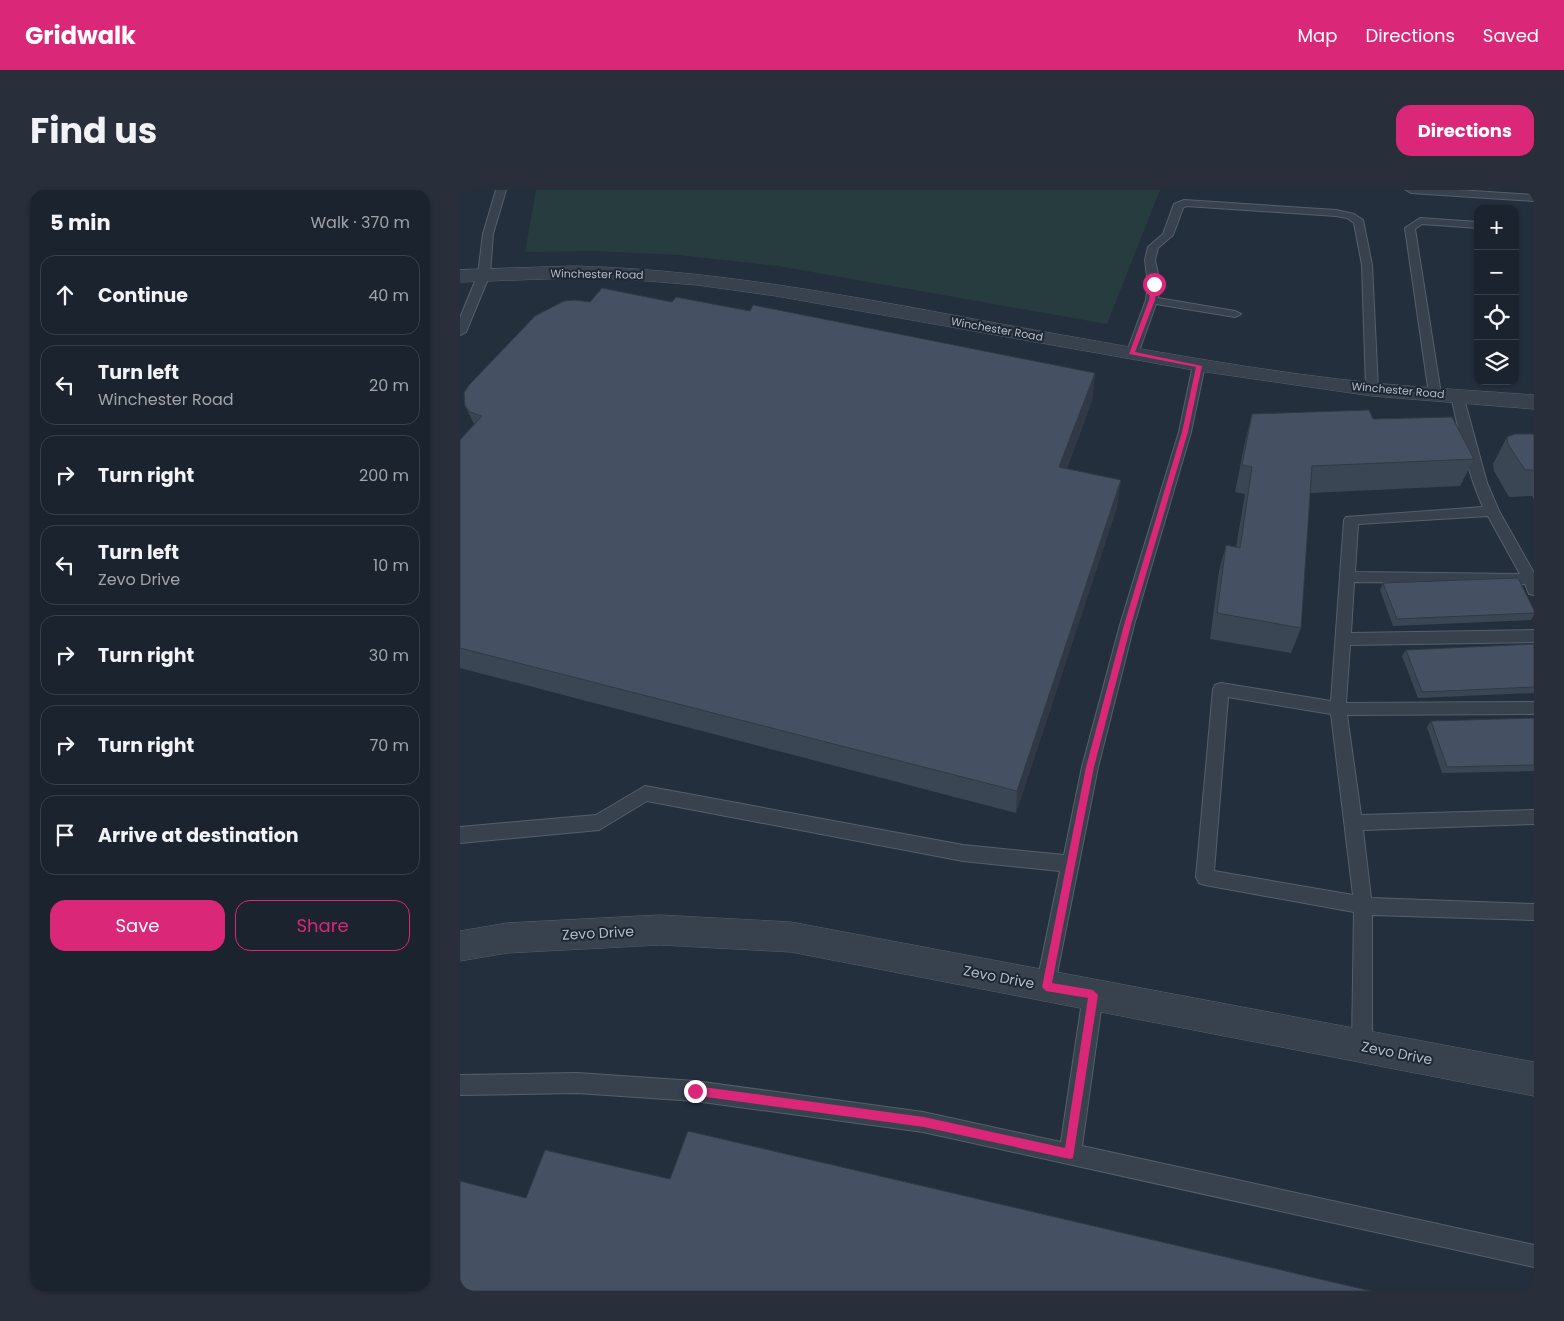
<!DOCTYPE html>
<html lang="en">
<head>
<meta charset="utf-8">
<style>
	:root { --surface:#1b232e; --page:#282f3a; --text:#f1f3f6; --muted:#a0a4aa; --line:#39404a; --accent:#db2777 }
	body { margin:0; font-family:Poppins,sans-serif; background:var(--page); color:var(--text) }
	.controls { position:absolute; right:15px; top:15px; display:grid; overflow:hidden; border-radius:10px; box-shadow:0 1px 4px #0004 }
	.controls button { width:45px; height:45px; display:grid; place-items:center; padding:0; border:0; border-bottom:1px solid var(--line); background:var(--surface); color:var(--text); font:25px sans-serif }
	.stop { position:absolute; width:15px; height:15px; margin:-11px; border:4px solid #db2777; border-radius:50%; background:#fff }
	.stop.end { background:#db2777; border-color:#fff; box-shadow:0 1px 5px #0008 }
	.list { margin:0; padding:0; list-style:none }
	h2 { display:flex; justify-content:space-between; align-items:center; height:65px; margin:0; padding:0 20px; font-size:21px }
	h2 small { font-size:16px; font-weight:400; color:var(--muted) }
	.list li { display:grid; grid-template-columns:32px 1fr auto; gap:15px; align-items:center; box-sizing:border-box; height:80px; margin:0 10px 10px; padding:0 10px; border:1px solid var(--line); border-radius:15px }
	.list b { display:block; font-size:19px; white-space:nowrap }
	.list p { margin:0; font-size:16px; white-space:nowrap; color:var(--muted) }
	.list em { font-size:16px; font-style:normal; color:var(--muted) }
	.actions { display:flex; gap:10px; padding:15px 20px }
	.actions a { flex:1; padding:11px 0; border:1px solid var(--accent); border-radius:15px; text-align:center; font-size:18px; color:var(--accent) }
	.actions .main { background:var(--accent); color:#fff }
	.icon { flex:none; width:28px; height:28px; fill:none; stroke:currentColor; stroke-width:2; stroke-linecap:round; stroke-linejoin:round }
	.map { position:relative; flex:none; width:1074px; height:1101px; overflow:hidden; border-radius:15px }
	header { display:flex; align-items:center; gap:30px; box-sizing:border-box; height:70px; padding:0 25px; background:var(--accent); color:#fff }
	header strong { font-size:24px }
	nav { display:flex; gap:28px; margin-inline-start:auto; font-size:18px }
	.intro { display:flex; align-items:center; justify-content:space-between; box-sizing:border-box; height:120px; padding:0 30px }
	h1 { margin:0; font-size:35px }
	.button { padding:12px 22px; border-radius:15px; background:var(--accent); color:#fff; font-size:18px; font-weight:700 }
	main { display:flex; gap:30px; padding:0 30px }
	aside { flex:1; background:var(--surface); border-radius:15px; box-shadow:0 1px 4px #0004 }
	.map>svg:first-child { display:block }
	.green { fill:#263c3f }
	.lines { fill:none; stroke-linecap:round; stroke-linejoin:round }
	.service-casing { stroke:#565f6c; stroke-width:2 }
	.minor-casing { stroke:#565f6c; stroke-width:1 }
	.tertiary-casing { stroke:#565f6c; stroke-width:1 }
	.service { fill:#38414e; fill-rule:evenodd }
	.minor { fill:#38414e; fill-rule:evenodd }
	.tertiary { fill:#38414e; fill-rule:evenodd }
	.wall { fill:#3b4654 }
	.shaded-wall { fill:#303945 }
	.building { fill:#455162; stroke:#303945 }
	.route { fill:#db2777 }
	.labels { text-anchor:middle; stroke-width:4; stroke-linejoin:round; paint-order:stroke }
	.far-street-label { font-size:11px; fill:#b4bcc9; stroke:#1d2633 }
	.street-label { font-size:14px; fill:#b4bcc9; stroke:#1d2633 }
</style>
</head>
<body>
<header>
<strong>Gridwalk</strong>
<nav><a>Map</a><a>Directions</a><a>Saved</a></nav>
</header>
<div class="intro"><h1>Find us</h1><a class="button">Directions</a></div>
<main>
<aside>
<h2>5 min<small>Walk · 370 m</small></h2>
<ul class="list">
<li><svg class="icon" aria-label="ahead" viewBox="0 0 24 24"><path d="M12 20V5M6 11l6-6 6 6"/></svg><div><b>Continue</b></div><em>40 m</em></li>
<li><svg class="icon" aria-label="left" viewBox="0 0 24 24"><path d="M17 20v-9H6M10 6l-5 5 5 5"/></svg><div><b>Turn left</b><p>Winchester Road</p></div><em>20 m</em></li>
<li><svg class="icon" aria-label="right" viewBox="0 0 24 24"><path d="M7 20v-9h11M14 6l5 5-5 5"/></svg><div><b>Turn right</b></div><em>200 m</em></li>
<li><svg class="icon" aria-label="left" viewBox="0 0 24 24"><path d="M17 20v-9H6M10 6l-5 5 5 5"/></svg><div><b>Turn left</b><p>Zevo Drive</p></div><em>10 m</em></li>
<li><svg class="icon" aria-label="right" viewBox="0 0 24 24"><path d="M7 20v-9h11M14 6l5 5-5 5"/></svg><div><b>Turn right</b></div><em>30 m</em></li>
<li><svg class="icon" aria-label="right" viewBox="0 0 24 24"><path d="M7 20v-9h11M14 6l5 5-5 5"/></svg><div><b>Turn right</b></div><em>70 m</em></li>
<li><svg class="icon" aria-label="arrive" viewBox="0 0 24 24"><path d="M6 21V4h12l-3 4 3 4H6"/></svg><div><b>Arrive at destination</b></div></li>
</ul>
<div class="actions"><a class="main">Save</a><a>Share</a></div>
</aside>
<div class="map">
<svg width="1074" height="1101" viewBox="0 0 1074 1101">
	<rect width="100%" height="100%" fill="#242f3e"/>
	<path class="green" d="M76 0H700L647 134 318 76 218 65 135 61 65 62Z"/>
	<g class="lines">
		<g class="service-casing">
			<g id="service">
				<path d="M36 0H46L33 44 30 84 6 142 0 145V128L18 84 23 44Z"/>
				<path d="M946 0H998L1074 5V11L951 3Z"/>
				<path d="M724 10 876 20 894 24 903 30 912 75 918 199 916 202H908L906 199 902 75 894 33 887 28 876 26 726 16 723 18 713 45 698 58 695 70 700 94 698 108 775 121 781 124 775 127 696 114 678 164 676 167H668L666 164 686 110 688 94 685 70 688 57 703 44 714 14Z"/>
				<path d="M960 28 1018 32V38L962 34 955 39 981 204 975 208 969 204 945 38Z"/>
				<path d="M739 171 745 175 731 242 674 435 638 577 593 804 586 806 579 804 576 797 600 681 503 671 187 611 139 640 0 653V637L136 625 185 596 503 655 604 665 622 577 660 435 719 242 733 175Z"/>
				<path d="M997 201 1003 205 1027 293 1039 321 1074 383V405L1069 404 1065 394 894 392 891 443 1074 440V452L890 455 886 513 1074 512V524L887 525 901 625 1074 620V634L903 640 911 708 1074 714V730L912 725V856L909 863 902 866 895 863 892 856 894 722 745 695 739 693 736 687 753 499 755 495 761 493 871 511 884 330 886 327 1023 317C1007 281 999 243 991 205ZM1028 326 1060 384 895 382 898 334ZM768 507 871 524 893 705 754 681Z"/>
				<path d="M633 796 640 798 643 805 622 956 1074 1055V1077L463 942 235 911 117 903 0 905V885L117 883 235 891 463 922 601 952 623 805 626 798Z"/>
			</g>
		</g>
		<g class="minor-casing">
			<path id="minor" d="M200 725 331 732 1074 872V906L331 762 200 755 47 763 0 771V741L47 733Z"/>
		</g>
		<g class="tertiary-casing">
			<path id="tertiary" d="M114 76C275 80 433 115 591 143 698 162 806 182 914 193 967 198 1021 201 1074 205V219L912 206 739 181 316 106 237 95 163 89 114 88 0 92V80Z"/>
		</g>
		<use href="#service" class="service"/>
		<use href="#minor" class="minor"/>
		<use href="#tertiary" class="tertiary"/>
	</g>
	<g class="wall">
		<path d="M130 112H212L290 121 635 183 632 210 607 278 657 317 556 623 0 478V250L14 234 5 216Z"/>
		<path d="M792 224 913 229 1014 269 1000 296 850 303 841 438 831 463 750 449 759 381 766 355 776 357 785 304 775 302 785 252Z"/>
		<path d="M1074 244V310L1072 306 1049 307 1034 281 1033 274 1047 247Z"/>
		<path d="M923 393 1074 420V425L1071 430 933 436 920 400Z"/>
		<path d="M1074 454V503L958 508 942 466 946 460Z"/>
		<path d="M1074 528V581L982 583 967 537 971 531Z"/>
	</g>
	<g class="shaded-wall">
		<path d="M635 183 632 210 598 304 599 277Z"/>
		<path d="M661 290 657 317 556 623 557 601Z"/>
	</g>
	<g class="building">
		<path d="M142 98 212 112 216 107 290 121 293 115 635 183 599 277 661 290 557 601 0 458V250L22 226 10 222 5 216 4 203 9 195 75 126 104 111 115 110 130 112Z"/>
		<path d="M909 220 913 229 992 227 1014 269 852 276 841 438 757 423 766 355 780 358 792 277 782 275 792 224Z"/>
		<path d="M1055 244H1074V280H1065L1048 254 1047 247Z"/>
		<path d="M1058 388 1074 420V423L937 429 923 393Z"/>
		<path d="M1074 454V497L962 502 946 460Z"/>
		<path d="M1074 528V575L987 577 971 531Z"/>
		<path d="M228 941 911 1101H0V991L66 1008 85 960 210 989Z"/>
	</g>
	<path class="route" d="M694 92 697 94 695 110 675 162 742 176 728 242 671 435 634 577 592 793 633 800 638 805 613 968 610 969 464 937 232 905V898L235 896 464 927 605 958 628 808 586 801 582 797 626 577 664 435 722 242 736 177 669 164 689 110 691 94Z"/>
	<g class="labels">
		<g class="far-street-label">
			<text transform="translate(137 84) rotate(1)" y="4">Winchester Road</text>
			<text transform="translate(537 139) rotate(10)" y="4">Winchester Road</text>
			<text transform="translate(938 200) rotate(5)" y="4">Winchester Road</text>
		</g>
		<g class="street-label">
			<text transform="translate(138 743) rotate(-3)" y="5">Zevo Drive</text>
			<text transform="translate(539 787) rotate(11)" y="5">Zevo Drive</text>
			<text transform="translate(937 863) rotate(11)" y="5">Zevo Drive</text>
		</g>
	</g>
</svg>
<div class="controls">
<button>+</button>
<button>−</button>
<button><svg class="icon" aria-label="locate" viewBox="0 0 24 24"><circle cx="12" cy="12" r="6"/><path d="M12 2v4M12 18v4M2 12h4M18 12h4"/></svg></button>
<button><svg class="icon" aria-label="layers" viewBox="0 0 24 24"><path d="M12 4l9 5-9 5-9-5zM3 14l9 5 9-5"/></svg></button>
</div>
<div class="stop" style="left:694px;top:94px"></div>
<div class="stop end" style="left:235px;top:901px"></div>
</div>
</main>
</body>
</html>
